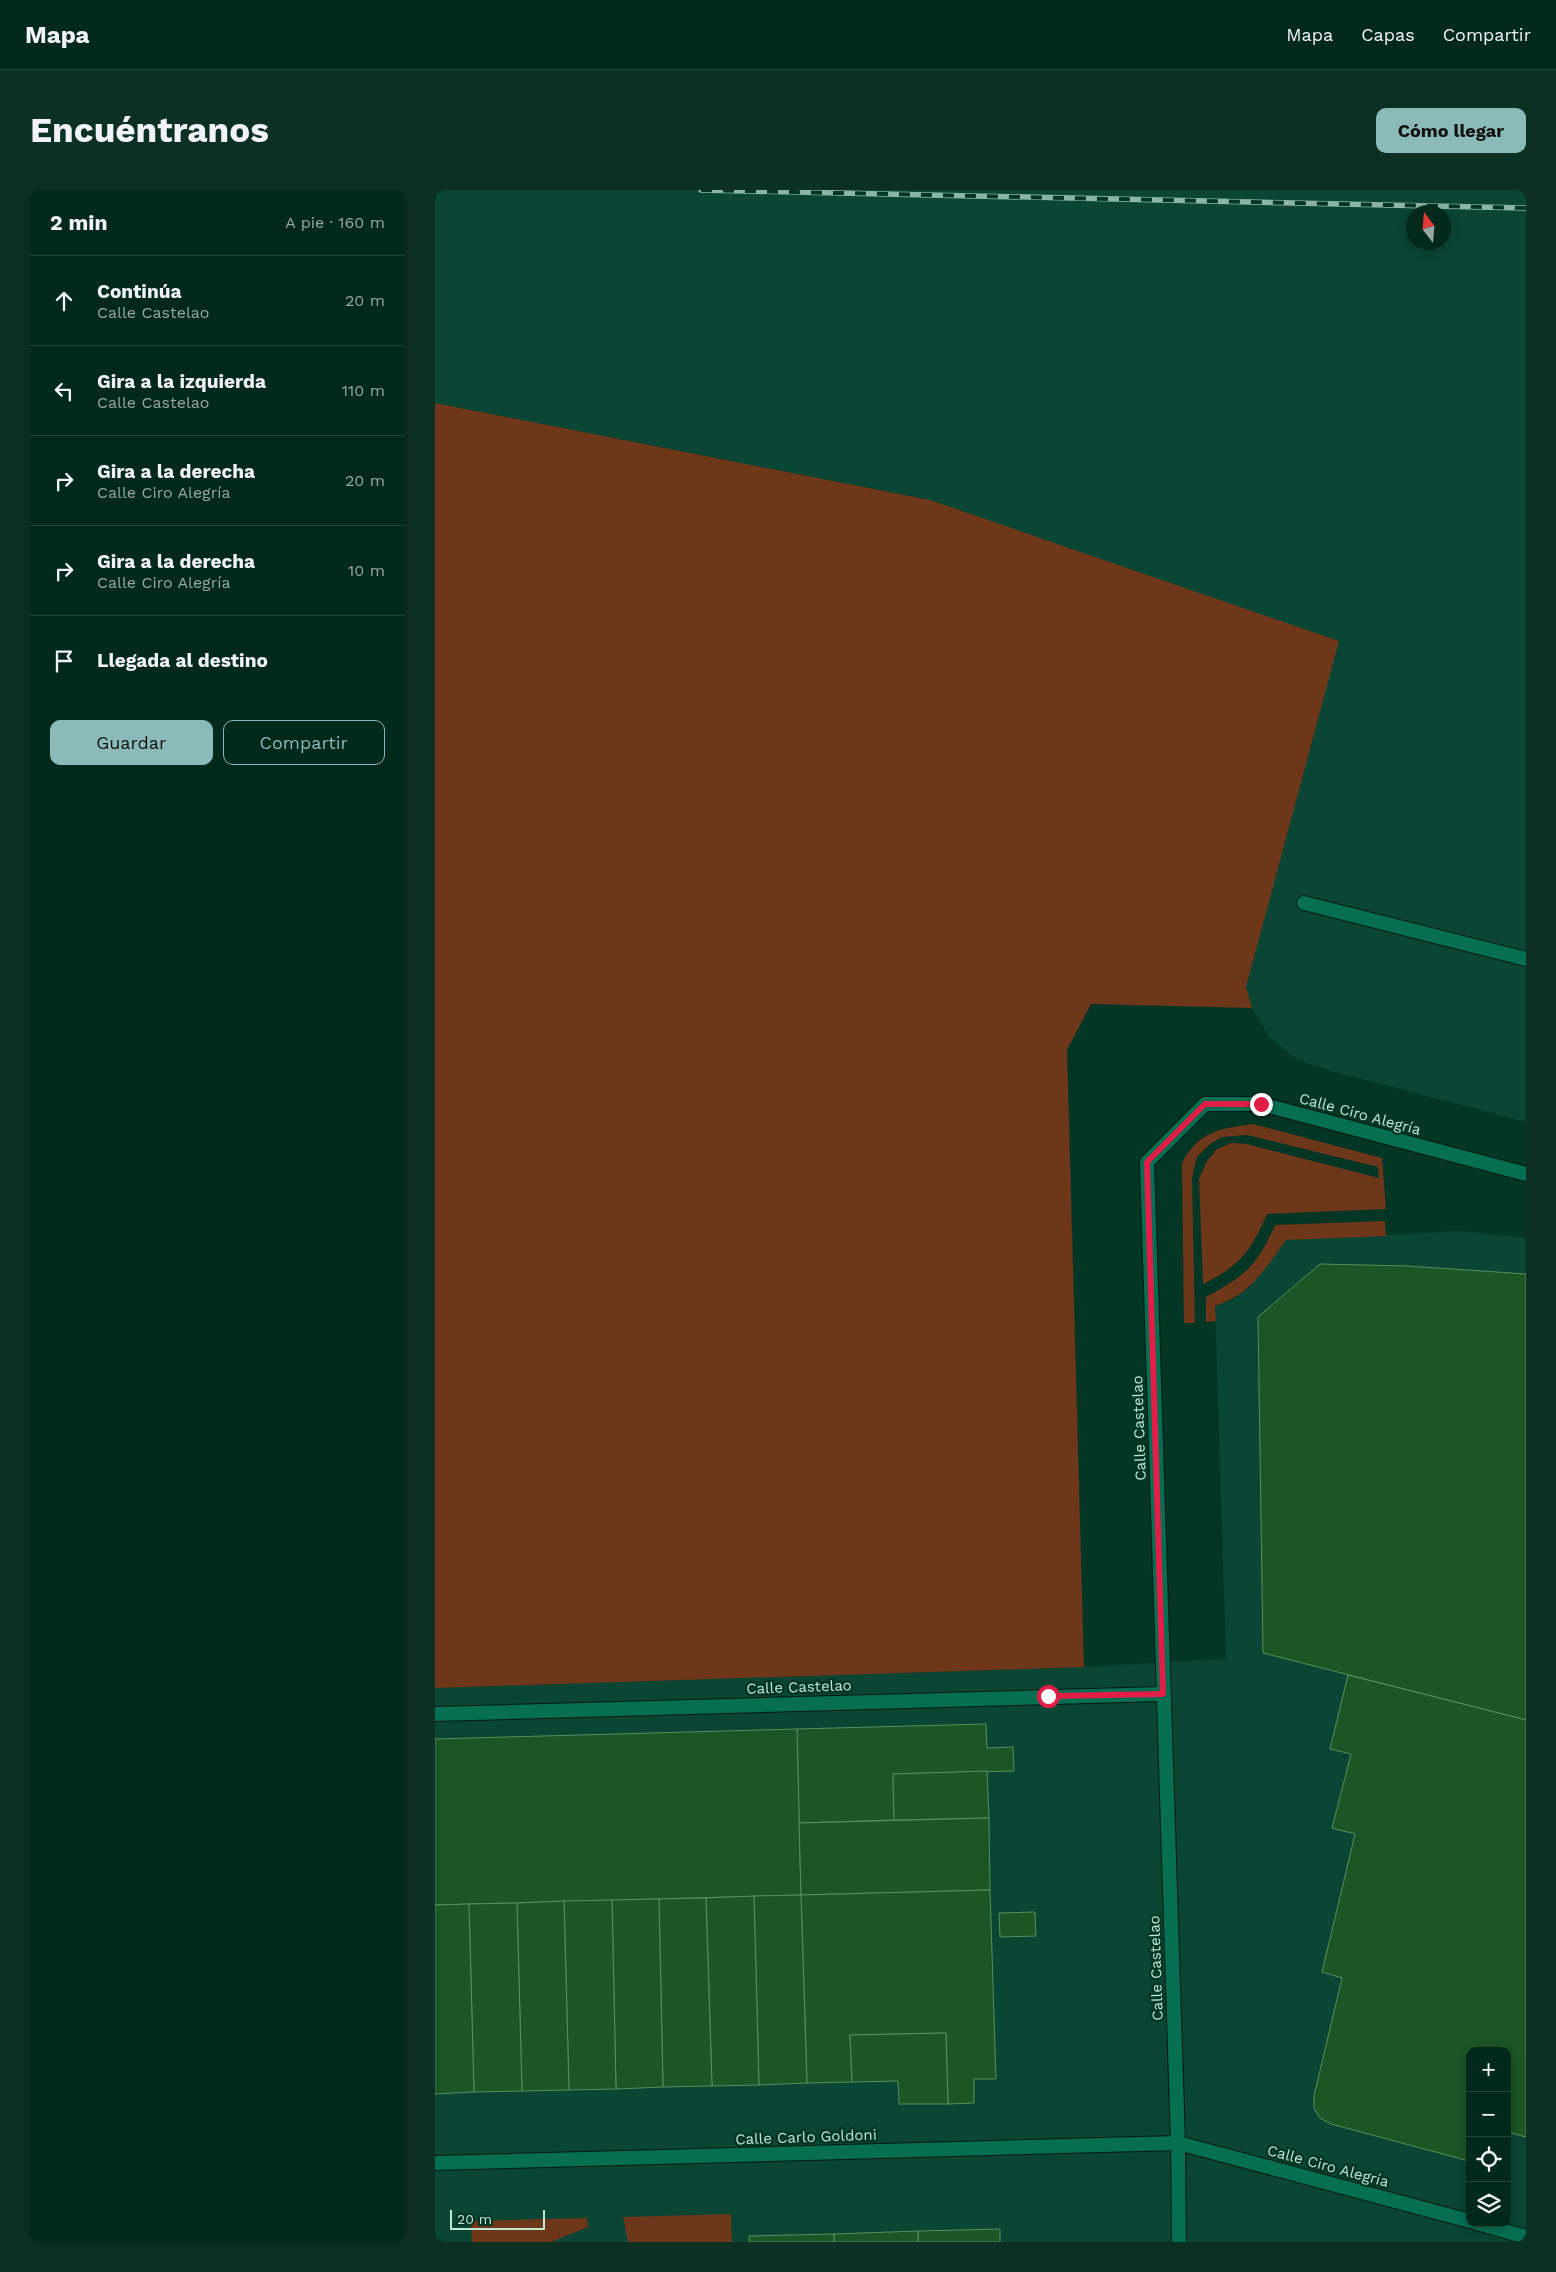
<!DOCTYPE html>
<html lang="es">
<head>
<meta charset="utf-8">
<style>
	:root { --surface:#03281c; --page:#0d3025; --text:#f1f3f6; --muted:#97a6a3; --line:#24443b; --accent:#8bbbb9 }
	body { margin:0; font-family:"Work Sans",sans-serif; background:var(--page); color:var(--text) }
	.controls { position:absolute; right:15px; bottom:15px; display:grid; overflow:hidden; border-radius:10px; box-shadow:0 2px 12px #0003 }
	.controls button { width:45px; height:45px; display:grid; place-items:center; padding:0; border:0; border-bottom:1px solid var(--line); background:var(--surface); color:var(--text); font:25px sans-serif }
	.compass { position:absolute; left:971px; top:15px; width:45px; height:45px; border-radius:50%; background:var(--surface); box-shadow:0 2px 12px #0003; rotate:344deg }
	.scale { position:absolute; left:15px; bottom:12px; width:95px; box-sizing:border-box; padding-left:5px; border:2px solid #bee7d5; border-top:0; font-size:14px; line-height:18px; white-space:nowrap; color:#bee7d5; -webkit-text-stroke:4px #043626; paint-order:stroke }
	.stop { position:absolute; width:15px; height:15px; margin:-11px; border:4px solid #e11d48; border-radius:50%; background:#fff }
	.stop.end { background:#e11d48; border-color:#fff; box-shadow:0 1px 5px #0008 }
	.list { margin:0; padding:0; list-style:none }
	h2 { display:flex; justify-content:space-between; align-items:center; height:65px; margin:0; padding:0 20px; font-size:21px }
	h2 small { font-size:16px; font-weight:400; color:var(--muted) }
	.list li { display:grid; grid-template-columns:32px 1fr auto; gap:15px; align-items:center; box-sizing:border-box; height:90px; padding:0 20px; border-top:1px solid var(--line) }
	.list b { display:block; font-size:19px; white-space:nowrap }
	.list p { margin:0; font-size:16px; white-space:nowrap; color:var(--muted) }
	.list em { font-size:16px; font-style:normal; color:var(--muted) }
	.actions { display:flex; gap:10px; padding:15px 20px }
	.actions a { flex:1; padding:11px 0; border:1px solid var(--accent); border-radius:10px; text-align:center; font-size:18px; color:var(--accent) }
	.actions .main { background:var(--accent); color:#111 }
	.icon { flex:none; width:28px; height:28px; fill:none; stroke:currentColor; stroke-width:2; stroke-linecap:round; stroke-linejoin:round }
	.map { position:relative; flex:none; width:1091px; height:2052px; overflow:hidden; border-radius:10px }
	header { display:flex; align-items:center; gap:30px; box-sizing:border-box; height:70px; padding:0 25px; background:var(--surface); border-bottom:1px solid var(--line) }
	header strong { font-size:24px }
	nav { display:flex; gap:28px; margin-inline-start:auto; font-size:18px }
	.intro { display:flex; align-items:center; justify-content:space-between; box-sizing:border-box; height:120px; padding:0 30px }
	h1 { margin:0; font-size:35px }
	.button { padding:12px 22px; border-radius:10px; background:var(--accent); color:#111; font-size:18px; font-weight:700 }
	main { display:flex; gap:30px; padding:0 30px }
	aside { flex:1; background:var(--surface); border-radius:10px; box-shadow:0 2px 12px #0003 }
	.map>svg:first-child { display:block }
	.built { fill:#0b4534; fill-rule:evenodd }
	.green { fill:#6f3719 }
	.building { fill:#1c5526; stroke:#57905d }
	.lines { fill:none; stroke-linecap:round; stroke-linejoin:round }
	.service-casing { stroke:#011a11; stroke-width:16 }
	.minor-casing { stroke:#011a11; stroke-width:16 }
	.service { stroke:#066e51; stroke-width:14 }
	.minor { stroke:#066e51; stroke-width:14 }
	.rail-casing { stroke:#8bb6a5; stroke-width:5.5 }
	.rail { stroke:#043626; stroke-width:4; stroke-dasharray:11; stroke-linecap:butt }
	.route { stroke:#e11d48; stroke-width:6 }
	.labels { text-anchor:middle; stroke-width:5; stroke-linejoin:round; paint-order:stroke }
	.street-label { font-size:15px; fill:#bee7d5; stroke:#043626 }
</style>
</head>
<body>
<header>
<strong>Mapa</strong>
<nav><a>Mapa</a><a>Capas</a><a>Compartir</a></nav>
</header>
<div class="intro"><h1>Encuéntranos</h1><a class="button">Cómo llegar</a></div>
<main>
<aside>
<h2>2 min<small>A pie · 160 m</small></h2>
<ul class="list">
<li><svg class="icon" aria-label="ahead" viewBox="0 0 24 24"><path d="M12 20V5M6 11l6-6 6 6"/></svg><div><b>Continúa</b><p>Calle Castelao</p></div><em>20 m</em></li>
<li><svg class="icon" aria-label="left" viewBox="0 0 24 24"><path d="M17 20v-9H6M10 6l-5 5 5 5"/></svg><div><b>Gira a la izquierda</b><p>Calle Castelao</p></div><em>110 m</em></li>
<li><svg class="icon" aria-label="right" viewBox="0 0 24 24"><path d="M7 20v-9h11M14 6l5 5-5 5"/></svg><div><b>Gira a la derecha</b><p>Calle Ciro Alegría</p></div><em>20 m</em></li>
<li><svg class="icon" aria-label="right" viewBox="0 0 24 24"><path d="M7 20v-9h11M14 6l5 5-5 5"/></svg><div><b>Gira a la derecha</b><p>Calle Ciro Alegría</p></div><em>10 m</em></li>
<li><svg class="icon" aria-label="arrive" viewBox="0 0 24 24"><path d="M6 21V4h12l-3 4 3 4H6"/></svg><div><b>Llegada al destino</b></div></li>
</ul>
<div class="actions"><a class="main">Guardar</a><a>Compartir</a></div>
</aside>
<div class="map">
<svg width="1091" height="2052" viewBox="0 0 1091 2052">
	<rect width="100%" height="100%" fill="#043626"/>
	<g class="built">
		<path d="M0 0H1091V932L889 879 860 868 835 848 817 818 811 797 495 310 0 213ZM978 22H1008V52H978Z"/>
		<path d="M1024 1041 1091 1048V2052H0V1498L649 1477 791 1469 780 1116 796 1111 814 1097 851 1050ZM1035 1861H1072V2033H1035Z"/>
	</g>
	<g class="green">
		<path d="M0 213 495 310 904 451 811 797 817 818 656 814 632 860 649 1477 0 1498Z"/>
		<path d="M818 934 947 968 951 1019 832 1024C816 1061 805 1076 768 1094L764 989 772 971 782 959 796 953 812 954 944 988 943 977 812 945 787 947 775 954 762 967 757 988 760 1133H749L747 973C764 941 784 939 818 934Z"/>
		<path d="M950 1031 951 1046 851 1050C830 1079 815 1105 780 1116L781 1131 771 1132V1107C810 1086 822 1076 840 1035Z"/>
		<path d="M296 2024 297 2052H193L188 2027Z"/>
		<path d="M152 2028 153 2037 116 2052H37L36 2031Z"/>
	</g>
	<g class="building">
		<path d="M885 1074 973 1076 1091 1084V1530L828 1463 823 1127Z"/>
		<path d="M913 1485 1091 1530V1947L1072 1942V1861H1035L1034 1971 896 1934 885 1928 879 1918V1906L907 1788 887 1782 920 1644 897 1638 916 1564 895 1559Z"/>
		<path d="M551 1534 552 1558 578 1557 579 1581 458 1584 459 1630 364 1633 362 1539Z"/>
		<path d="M362 1539 366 1705 0 1715V1549Z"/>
		<path d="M552 1581 554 1628 459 1630 458 1584Z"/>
		<path d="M554 1628 555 1700 366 1705 364 1633Z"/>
		<path d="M555 1700 561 1889H539V1913L513 1914 511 1843 415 1845 417 1892 372 1893 366 1705Z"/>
		<path d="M366 1705 372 1893 324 1895 319 1706Z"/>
		<path d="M319 1706 324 1895 277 1896 271 1708Z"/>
		<path d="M271 1708 277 1896 228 1897 224 1709Z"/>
		<path d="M224 1709 228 1897 181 1899 177 1710Z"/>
		<path d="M177 1710 181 1899 134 1900 129 1711Z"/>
		<path d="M129 1711 134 1900 87 1901 82 1713Z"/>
		<path d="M82 1713 87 1901 39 1902 34 1714Z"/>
		<path d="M34 1714 39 1902 0 1904V1715Z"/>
		<path d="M600 1722 601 1746 565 1747 564 1723Z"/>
		<path d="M511 1843 513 1914H464L463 1891 417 1892 415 1845Z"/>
		<path d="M565 2039V2052H483V2041Z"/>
		<path d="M483 2041V2052H399V2044Z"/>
		<path d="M399 2044V2052H314V2046Z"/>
	</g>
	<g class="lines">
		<g class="service-casing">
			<g id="service">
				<path d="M869 713 1091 769"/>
				<path d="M0 1524 728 1504"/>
			</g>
		</g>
		<g class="minor-casing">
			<g id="minor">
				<path d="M0 1973 743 1953 1035 2031"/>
				<path d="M1042 2033 1091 2047"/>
				<path d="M744 2052 743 1953 712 972 770 914H826L1091 984"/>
			</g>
		</g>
		<use href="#service" class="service"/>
		<use href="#minor" class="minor"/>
		<g class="rail-casing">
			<path id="rail" d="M266 0 1091 18"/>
		</g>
		<use href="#rail" class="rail"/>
	</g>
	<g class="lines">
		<path class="route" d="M613 1506 728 1504 712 972 770 914H826"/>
	</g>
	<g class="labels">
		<g class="street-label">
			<text transform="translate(925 924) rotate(15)" y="5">Calle Ciro Alegría</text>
			<text transform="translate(704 1238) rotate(-92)" y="5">Calle Castelao</text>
			<text transform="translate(364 1497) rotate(-2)" y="5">Calle Castelao</text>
			<text transform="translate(721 1778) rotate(-92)" y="5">Calle Castelao</text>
			<text transform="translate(371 1947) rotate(-2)" y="5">Calle Carlo Goldoni</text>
			<text transform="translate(893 1976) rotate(15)" y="5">Calle Ciro Alegría</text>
		</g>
	</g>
</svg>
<div class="controls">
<button>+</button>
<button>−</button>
<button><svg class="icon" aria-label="locate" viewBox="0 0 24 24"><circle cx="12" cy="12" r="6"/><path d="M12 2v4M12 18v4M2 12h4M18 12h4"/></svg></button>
<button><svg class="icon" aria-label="layers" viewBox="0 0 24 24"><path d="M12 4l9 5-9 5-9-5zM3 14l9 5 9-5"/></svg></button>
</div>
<svg class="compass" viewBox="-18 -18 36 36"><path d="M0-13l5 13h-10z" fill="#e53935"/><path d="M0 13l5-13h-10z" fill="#97a6a3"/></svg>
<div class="scale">20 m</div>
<div class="stop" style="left:613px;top:1506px"></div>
<div class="stop end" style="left:826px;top:914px"></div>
</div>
</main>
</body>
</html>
